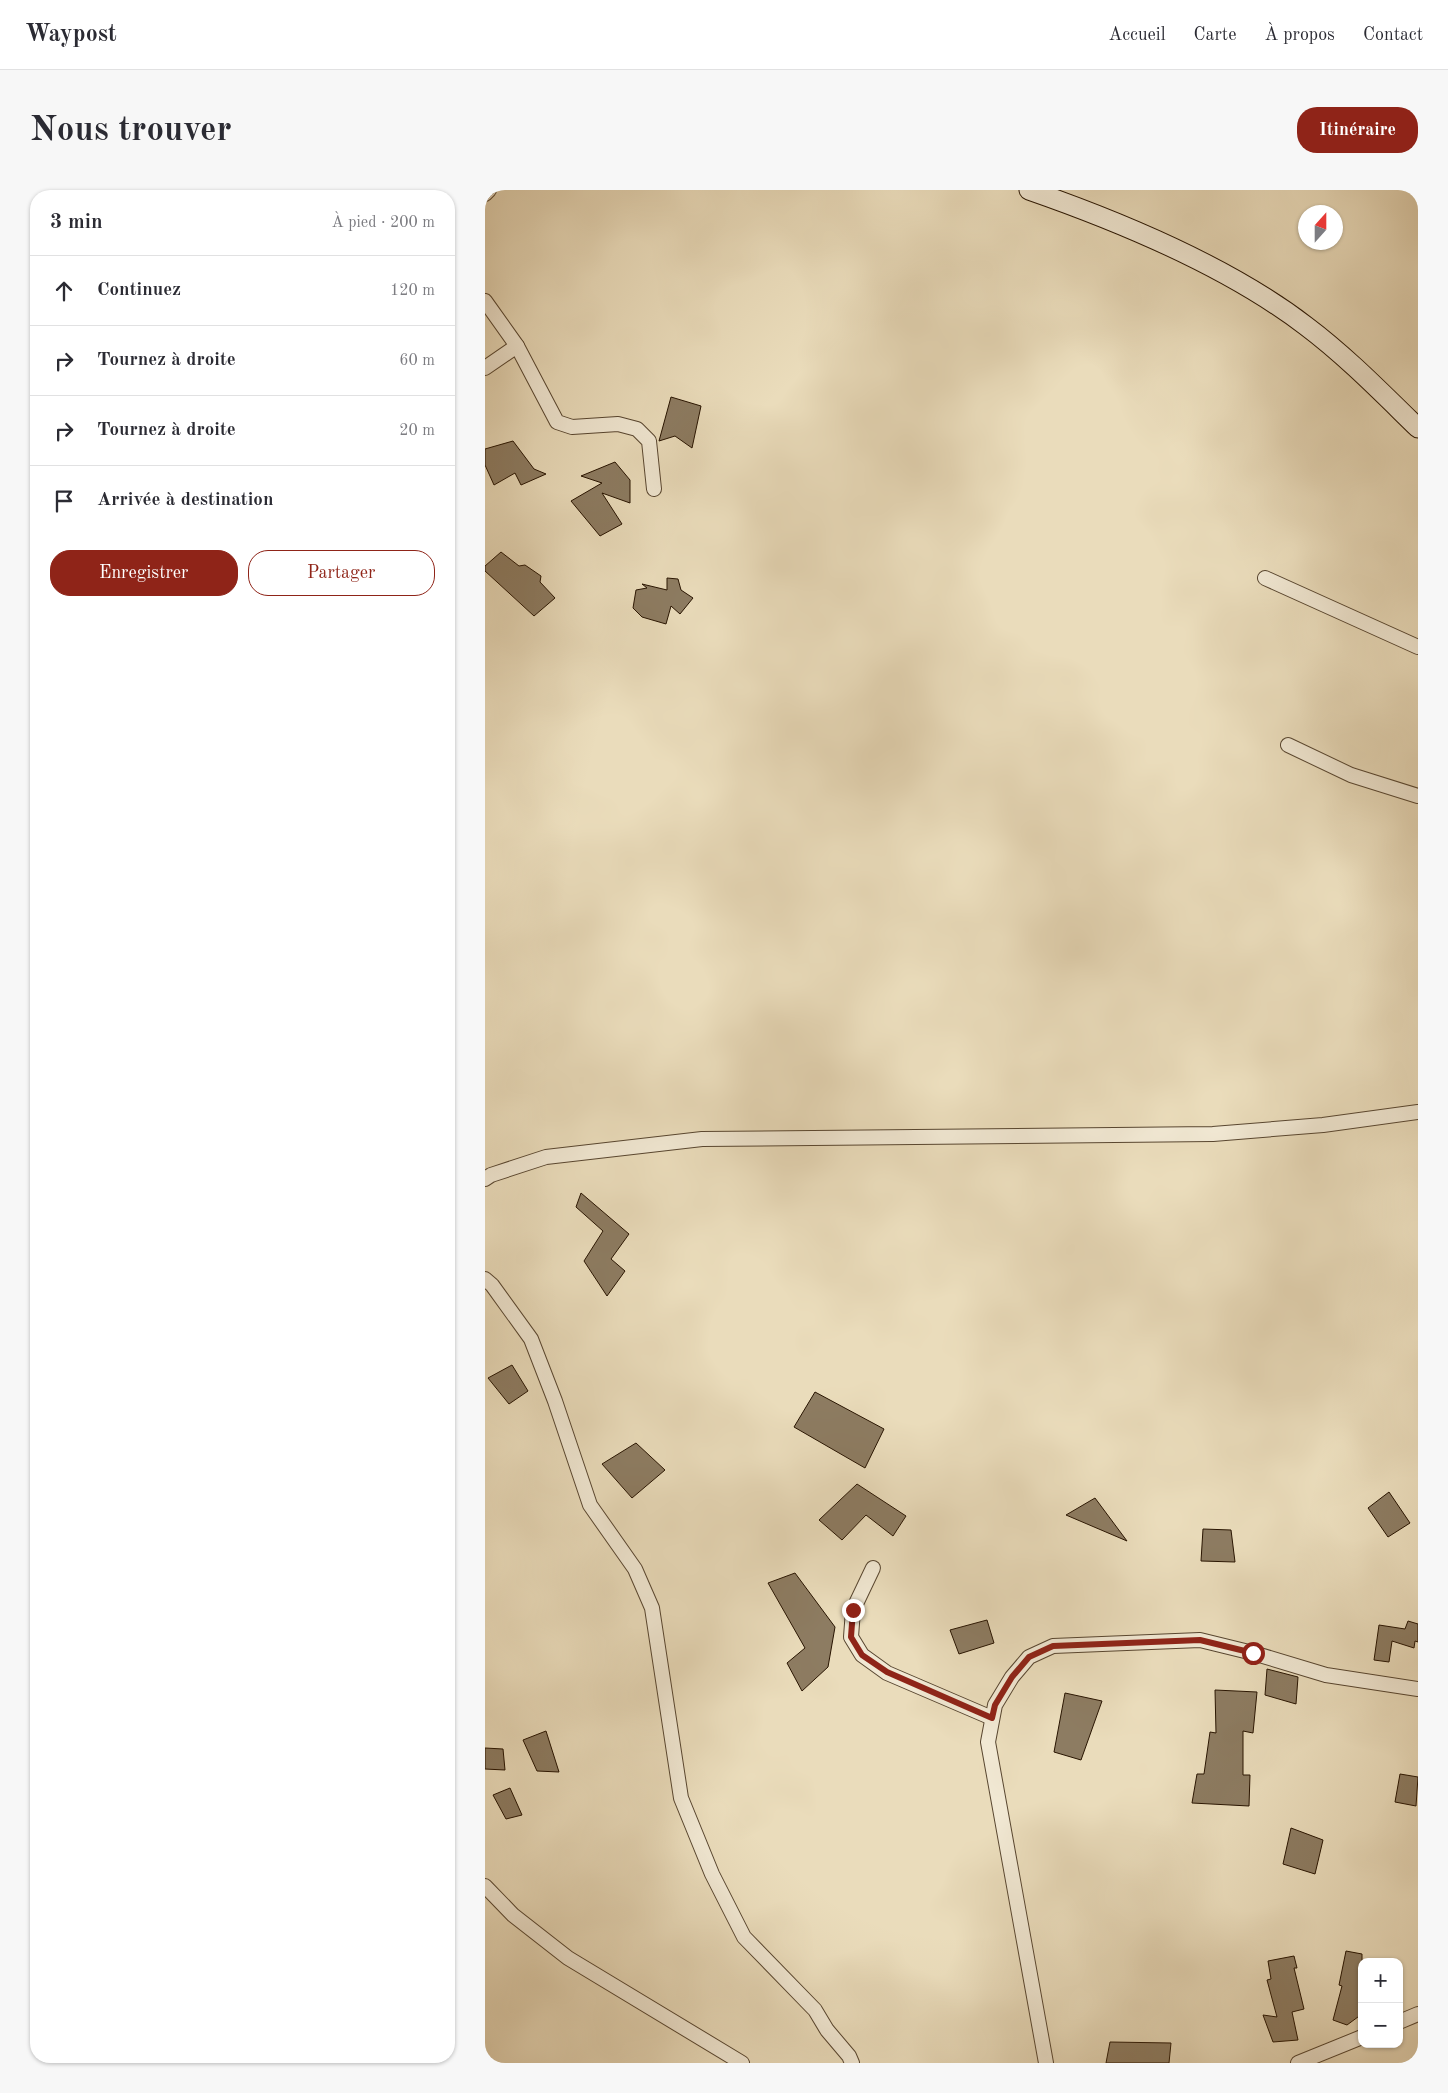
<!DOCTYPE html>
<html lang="fr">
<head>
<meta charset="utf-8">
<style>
	:root { --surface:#fff; --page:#f7f7f7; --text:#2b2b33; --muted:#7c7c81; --line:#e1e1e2; --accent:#8f2418 }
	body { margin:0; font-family:"Old Standard TT",serif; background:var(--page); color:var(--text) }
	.controls { position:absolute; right:15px; bottom:15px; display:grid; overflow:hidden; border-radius:10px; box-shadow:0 1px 4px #0004 }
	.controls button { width:45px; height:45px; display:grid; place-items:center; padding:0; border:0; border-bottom:1px solid var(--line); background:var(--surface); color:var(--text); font:25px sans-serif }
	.compass { position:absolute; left:813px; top:15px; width:45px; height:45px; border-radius:50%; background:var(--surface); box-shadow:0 1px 4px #0004; rotate:21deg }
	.stop { position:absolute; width:15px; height:15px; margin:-11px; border:4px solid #8f2418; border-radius:50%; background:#fff }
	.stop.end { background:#8f2418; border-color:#fff; box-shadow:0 1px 5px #0008 }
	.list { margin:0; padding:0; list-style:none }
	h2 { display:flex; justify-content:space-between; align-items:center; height:65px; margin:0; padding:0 20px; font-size:21px }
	h2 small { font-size:16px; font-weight:400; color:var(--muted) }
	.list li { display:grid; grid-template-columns:32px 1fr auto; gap:15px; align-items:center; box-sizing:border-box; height:70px; padding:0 20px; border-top:1px solid var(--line) }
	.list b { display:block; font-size:19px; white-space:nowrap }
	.list em { font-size:16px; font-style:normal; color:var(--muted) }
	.actions { display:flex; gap:10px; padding:15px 20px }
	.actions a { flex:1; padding:11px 0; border:1px solid var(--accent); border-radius:20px; text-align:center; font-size:18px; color:var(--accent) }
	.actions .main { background:var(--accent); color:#fff }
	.icon { flex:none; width:28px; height:28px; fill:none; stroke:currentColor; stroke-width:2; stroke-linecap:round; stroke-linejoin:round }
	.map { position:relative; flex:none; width:933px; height:1873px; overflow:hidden; border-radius:20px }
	header { display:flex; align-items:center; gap:30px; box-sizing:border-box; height:70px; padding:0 25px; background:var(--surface); border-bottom:1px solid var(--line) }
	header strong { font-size:24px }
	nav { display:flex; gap:28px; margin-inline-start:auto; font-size:18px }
	.intro { display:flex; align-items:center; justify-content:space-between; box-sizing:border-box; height:120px; padding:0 30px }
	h1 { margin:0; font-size:35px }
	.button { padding:12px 22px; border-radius:20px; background:var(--accent); color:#fff; font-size:18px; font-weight:700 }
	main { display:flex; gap:30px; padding:0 30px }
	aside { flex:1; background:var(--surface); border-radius:20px; box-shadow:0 1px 4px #0004 }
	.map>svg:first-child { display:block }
	.building { fill:#8d7c62; stroke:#281401 }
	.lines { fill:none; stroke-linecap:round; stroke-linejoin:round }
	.street-casing { stroke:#584630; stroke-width:16 }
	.secondary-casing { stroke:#281401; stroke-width:21 }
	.street { stroke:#f1e8d3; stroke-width:14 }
	.secondary { stroke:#f1e8d3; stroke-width:19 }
	.route { stroke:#8f2418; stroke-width:6 }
</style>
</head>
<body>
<header>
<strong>Waypost</strong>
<nav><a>Accueil</a><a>Carte</a><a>À propos</a><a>Contact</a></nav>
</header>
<div class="intro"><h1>Nous trouver</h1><a class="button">Itinéraire</a></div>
<main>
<aside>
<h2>3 min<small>À pied · 200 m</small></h2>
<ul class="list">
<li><svg class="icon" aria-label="ahead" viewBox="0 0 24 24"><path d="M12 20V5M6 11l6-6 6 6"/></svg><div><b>Continuez</b></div><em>120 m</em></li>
<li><svg class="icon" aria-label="right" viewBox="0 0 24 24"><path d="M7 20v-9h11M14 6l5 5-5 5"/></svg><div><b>Tournez à droite</b></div><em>60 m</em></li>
<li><svg class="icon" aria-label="right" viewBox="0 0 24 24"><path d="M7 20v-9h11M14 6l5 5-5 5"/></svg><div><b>Tournez à droite</b></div><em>20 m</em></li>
<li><svg class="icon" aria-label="arrive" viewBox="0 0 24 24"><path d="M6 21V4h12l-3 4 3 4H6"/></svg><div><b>Arrivée à destination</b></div></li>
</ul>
<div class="actions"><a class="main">Enregistrer</a><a>Partager</a></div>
</aside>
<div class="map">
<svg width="933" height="1873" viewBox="0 0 933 1873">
	<rect width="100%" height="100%" fill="#eadcbb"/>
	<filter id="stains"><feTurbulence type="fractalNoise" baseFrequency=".004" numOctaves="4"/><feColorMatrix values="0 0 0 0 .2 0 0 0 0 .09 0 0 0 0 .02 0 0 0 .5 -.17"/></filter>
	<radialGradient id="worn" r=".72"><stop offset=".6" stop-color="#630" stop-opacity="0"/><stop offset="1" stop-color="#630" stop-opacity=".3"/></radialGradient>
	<g class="building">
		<path d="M186 207 216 216 207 258 190 246 174 251Z"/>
		<path d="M28 251 49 279 61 284 36 295 30 283 9 295 0 275V259Z"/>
		<path d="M130 272 145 290V313L117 303 137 334 115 346 86 311 117 293 96 286Z"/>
		<path d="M16 362 34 376 40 375 56 386 55 392 70 408 49 426 0 381V376Z"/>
		<path d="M182 388 193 389 196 400 208 408 195 424 186 416 181 434 157 427 148 418 151 400 162 398 157 394 182 400Z"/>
		<path d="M96 1003 144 1044 126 1069 140 1081 122 1106 99 1071 118 1041 91 1017Z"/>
		<path d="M27 1175 43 1201 24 1214 3 1188Z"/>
		<path d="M330 1202 399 1239 380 1278 309 1237Z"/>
		<path d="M151 1253 180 1280 147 1308 117 1274Z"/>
		<path d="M372 1294 421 1326 408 1346 381 1325 357 1350 334 1330Z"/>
		<path d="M904 1302 925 1333 903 1347 883 1318Z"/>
		<path d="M610 1308 642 1351 581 1325Z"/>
		<path d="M718 1339 746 1340 750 1372 716 1371Z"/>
		<path d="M310 1383 350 1437 343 1477 317 1501 302 1473 320 1458 283 1393Z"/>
		<path d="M502 1430 509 1453 474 1464 465 1440Z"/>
		<path d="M923 1431 933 1434V1452L930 1451 929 1458 907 1451 904 1472 889 1470 894 1435 920 1439Z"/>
		<path d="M782 1479 813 1487 811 1514 780 1505Z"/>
		<path d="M730 1500 772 1502 768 1543 758 1541V1585H765L764 1616 707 1613 712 1584H719L725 1542 731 1543Z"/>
		<path d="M580 1503 617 1511 596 1570 569 1562Z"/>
		<path d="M61 1541 74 1582 52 1581 38 1550Z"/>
		<path d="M0 1558 18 1559 20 1580 0 1579Z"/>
		<path d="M915 1584 933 1587 931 1616 910 1612Z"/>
		<path d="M25 1598 37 1625 21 1629 8 1605Z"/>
		<path d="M806 1638 838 1650 830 1684 798 1674Z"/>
		<path d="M861 1761 877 1764V1824L862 1835 848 1830 857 1796 854 1795Z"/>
		<path d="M809 1766 812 1778H809L819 1819 807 1822 813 1850 788 1852 778 1825 792 1827 782 1790 786 1789 783 1771Z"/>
		<path d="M625 1852 686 1853 684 1873H621Z"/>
	</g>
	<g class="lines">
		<g class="street-casing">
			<g id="street">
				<path d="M0 4 4 0"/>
				<path d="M0 111 32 156 72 232 87 237 133 234 152 239 164 251 169 299"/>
				<path d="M0 178 32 156"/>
				<path d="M780 388 933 457"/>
				<path d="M803 555 866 585 933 606"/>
				<path d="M0 989 6 985 61 967 217 949 728 944 838 935 933 922"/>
				<path d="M0 1089 7 1095 46 1149 70 1211 105 1315 150 1379 167 1418 196 1608 227 1684 259 1747 330 1820 342 1840 364 1866 367 1873"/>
				<path d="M388 1378 368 1420 366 1447 377 1465 402 1483 507 1528"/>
				<path d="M0 1696 28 1725 83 1768 257 1873"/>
				<path d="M914 1832 933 1824"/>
				<path d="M561 1873 503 1552 510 1515 527 1487 544 1467 568 1456 715 1450 768 1463 841 1485 933 1499"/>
				<path d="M813 1873 877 1847"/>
			</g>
		</g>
		<g class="secondary-casing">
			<path id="secondary" d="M544 0C636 32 744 77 821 136 861 166 897 203 933 238"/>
		</g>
		<use href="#street" class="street"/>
		<use href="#secondary" class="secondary"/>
	</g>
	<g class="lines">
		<path class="route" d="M368 1420 366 1447 377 1465 402 1482 507 1528 510 1515 527 1487 544 1467 568 1456 715 1450 768 1463"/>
	</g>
	<rect width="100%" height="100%" filter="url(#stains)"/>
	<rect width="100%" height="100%" fill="url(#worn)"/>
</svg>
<div class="controls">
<button>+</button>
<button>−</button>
</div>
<svg class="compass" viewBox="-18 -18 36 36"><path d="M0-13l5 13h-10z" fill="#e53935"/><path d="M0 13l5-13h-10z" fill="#7c7c81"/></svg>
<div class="stop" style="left:768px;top:1463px"></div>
<div class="stop end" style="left:368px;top:1420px"></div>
</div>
</main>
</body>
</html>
